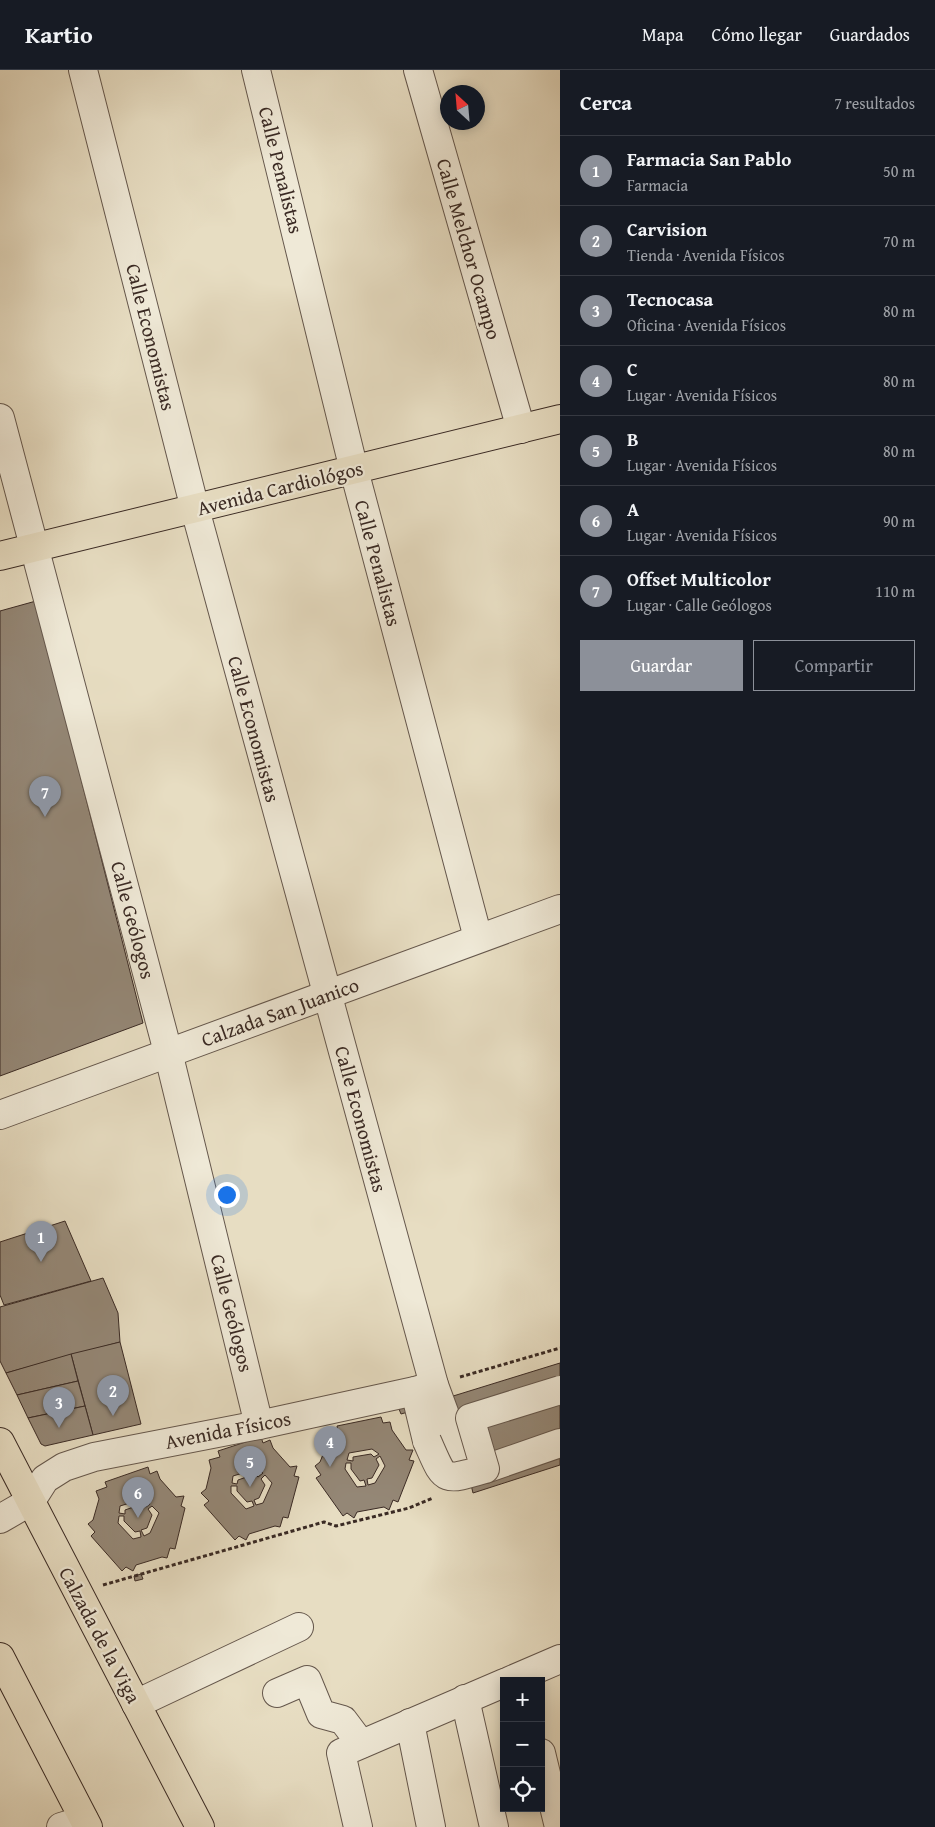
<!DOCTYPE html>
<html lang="es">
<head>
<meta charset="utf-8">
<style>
	:root { --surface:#171b24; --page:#20242c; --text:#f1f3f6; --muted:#9ea1a6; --line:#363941; --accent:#8c9099 }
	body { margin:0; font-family:"Gentium Book Plus",serif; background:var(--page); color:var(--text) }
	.controls { position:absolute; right:15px; bottom:15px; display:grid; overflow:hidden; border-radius:0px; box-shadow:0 2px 12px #0003 }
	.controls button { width:45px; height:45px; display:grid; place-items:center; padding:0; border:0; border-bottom:1px solid var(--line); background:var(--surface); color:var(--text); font:25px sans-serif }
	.compass { position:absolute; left:440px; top:15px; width:45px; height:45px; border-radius:50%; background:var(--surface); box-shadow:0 2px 12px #0003; rotate:334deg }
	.you { position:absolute; left:226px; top:1124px; width:18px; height:18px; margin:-12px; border:4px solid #fff; border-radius:50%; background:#1a73e8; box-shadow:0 0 0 8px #1a73e833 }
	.badge { display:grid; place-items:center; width:32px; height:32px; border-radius:50%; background:var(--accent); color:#fff; font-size:16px; font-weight:700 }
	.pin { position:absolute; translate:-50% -41px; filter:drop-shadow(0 1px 2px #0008) }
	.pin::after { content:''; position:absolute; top:26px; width:18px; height:15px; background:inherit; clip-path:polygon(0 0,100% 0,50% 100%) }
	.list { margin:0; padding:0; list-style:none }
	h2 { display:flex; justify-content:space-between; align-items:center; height:65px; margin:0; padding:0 20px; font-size:21px }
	h2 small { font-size:16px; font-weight:400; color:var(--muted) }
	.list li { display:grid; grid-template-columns:32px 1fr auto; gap:15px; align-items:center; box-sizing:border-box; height:70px; padding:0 20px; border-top:1px solid var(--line) }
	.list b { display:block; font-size:19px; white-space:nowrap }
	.list p { margin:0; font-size:16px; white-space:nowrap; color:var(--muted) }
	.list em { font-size:16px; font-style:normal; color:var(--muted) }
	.actions { display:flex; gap:10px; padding:15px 20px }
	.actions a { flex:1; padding:11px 0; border:1px solid var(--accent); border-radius:0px; text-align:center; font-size:18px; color:var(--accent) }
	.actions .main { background:var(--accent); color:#fff }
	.icon { flex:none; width:28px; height:28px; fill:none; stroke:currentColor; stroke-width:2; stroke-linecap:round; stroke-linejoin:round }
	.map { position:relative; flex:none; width:560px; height:1757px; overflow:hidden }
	header { display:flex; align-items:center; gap:30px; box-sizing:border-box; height:70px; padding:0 25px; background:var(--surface); border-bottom:1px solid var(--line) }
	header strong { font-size:24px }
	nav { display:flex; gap:28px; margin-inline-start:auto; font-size:18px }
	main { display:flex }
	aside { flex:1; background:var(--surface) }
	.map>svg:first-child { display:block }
	.building { fill:#948776; stroke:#3a2a24; fill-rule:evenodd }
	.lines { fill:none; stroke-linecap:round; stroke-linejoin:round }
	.minor-casing { stroke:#65574c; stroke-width:30 }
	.major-casing { stroke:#3a2a24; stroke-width:30 }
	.path { stroke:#3a2a24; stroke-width:3; stroke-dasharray:4 2.5; stroke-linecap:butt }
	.minor { stroke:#efe9d7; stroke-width:28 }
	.major { stroke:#e7ddc2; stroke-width:28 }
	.minor-bridge-casing { stroke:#65574c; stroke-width:30; stroke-linecap:butt }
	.minor-bridge { stroke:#efe9d7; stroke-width:28 }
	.labels { text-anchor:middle; stroke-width:4.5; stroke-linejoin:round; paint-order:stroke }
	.street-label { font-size:20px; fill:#3a2a24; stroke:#efe9d7 }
</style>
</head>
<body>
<header>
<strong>Kartio</strong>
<nav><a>Mapa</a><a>Cómo llegar</a><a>Guardados</a></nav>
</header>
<main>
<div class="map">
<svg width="560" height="1757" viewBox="0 0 560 1757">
	<rect width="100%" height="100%" fill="#e7ddc2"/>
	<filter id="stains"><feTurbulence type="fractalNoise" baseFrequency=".004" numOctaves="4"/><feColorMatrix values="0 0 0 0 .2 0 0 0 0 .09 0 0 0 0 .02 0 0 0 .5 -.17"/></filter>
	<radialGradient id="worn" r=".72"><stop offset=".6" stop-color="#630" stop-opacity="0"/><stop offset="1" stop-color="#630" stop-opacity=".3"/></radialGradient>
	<g class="building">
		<path d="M36 531 143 953 0 1006V541Z"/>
		<path d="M65 1151 91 1211 4 1235 0 1225V1172Z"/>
		<path d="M103 1208 118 1243 120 1272 6 1303 0 1291V1237Z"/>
		<path d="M120 1272 141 1354 93 1365 71 1284Z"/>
		<path d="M71 1284 78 1311 17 1325 6 1303Z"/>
		<path d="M560 1293V1395L473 1423 450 1327Z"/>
		<path d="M78 1311 85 1336 28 1348 17 1325Z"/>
		<path d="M85 1336 93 1365 45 1376 41 1374 28 1348Z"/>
		<path d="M407 1337 408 1342 401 1344 399 1339Z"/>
		<path d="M381 1347 383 1353 390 1352 392 1360 406 1380H413L409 1390 414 1391 398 1432 393 1430 389 1440 384 1437 357 1442 354 1448 347 1443 343 1446 316 1408 321 1405 315 1396 320 1392 328 1372 326 1364 338 1362 337 1356ZM372 1379 379 1384 374 1387 371 1384 353 1387V1391L347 1390 349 1383ZM380 1386 385 1396 375 1413 368 1415 367 1409 372 1408 379 1395 376 1389ZM346 1393H351V1399L360 1411 364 1410 366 1416 357 1417 345 1399Z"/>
		<path d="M261 1367 263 1373 270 1370 273 1378 290 1397 297 1396 294 1406 299 1407 288 1448 283 1447 280 1457 275 1456 249 1464 246 1470 239 1466 235 1470 204 1435 209 1431 201 1423 206 1419 211 1398 209 1390 220 1387 218 1381ZM256 1399 263 1403 258 1407 255 1404 238 1410 237 1414 232 1413 233 1406ZM265 1405 272 1413 263 1433 256 1435 254 1430 259 1428 265 1415 261 1409ZM231 1416H237V1421L247 1432 252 1431 254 1436 246 1439 231 1423Z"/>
		<path d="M148 1397 150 1404 157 1401 160 1409 176 1427 184 1426 181 1436 185 1438 175 1479 170 1478 167 1488 162 1487 136 1495 133 1501 126 1497 122 1501 91 1466 95 1462 88 1454 93 1450 99 1429 96 1421 107 1417 105 1412ZM143 1429 150 1434 146 1437 142 1434 125 1440V1444L119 1443 120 1436ZM152 1436 159 1443 150 1463 144 1466 141 1460 147 1458 152 1445 148 1439ZM119 1446H124V1451L135 1462 140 1461 141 1467 133 1469 118 1453Z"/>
		<path d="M141 1504 143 1509 135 1511 134 1506Z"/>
	</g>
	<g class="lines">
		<g class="minor-casing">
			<g id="minor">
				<path d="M83 0 195 439 434 1315 451 1361 458 1392 467 1398"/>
				<path d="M256 0 354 400 478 868"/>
				<path d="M418 0 521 359"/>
				<path d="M0 348 168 982 259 1355"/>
				<path d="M0 1045 560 839"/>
				<path d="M415 1321 427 1371"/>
				<path d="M485 1399 560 1373"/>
				<path d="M0 1449 31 1431 45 1409 64 1397 94 1387 259 1355 415 1321 434 1315"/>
				<path d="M509 1611 560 1589"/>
				<path d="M277 1623 307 1610 321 1644 343 1650 361 1674"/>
				<path d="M465 1629 494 1757"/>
				<path d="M136 1634 299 1557"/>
				<path d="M410 1653 431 1757"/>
				<path d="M541 1683 559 1757"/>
				<path d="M61 1757 84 1750"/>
				<path d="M358 1757 341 1683 504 1613"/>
			</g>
		</g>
		<g class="major-casing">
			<g id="major">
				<path d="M0 486 560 349"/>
				<path d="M0 1372 200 1757"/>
				<path d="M0 1587 88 1757"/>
			</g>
		</g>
		<g class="path">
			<path d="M460 1307 560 1278"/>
			<path d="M103 1515 324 1452 336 1456 409 1438 433 1428"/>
		</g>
		<use href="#minor" class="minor"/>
		<use href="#major" class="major"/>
		<g class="minor-bridge-casing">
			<path id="minor-bridge" d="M427 1371C445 1411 441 1412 485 1399L470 1348 560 1320"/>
		</g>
		<use href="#minor-bridge" class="minor-bridge"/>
	</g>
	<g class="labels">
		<g class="street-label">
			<text transform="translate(281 100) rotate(76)" y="7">Calle Penalistas</text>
			<text transform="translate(469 179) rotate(74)" y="7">Calle Melchor Ocampo</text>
			<text transform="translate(151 267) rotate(76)" y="7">Calle Economistas</text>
			<text transform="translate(280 418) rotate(-14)" y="7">Avenida Cardiológos</text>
			<text transform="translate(378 493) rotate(75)" y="7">Calle Penalistas</text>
			<text transform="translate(254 659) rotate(75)" y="7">Calle Economistas</text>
			<text transform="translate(133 850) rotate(75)" y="7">Calle Geólogos</text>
			<text transform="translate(280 942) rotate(-20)" y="7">Calzada San Juanico</text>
			<text transform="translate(361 1049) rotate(75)" y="7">Calle Economistas</text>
			<text transform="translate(232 1243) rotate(76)" y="7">Calle Geólogos</text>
			<text transform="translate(228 1360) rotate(-11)" y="7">Avenida Físicos</text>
			<text transform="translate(100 1565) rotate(62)" y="7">Calzada de la Viga</text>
		</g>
	</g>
	<rect width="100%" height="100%" filter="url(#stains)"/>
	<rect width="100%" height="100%" fill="url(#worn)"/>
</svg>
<div class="controls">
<button>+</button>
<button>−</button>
<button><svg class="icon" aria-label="locate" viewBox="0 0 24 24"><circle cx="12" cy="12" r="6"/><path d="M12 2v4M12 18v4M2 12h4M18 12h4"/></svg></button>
</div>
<svg class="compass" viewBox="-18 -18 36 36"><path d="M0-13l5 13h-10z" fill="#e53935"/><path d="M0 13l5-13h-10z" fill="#9ea1a6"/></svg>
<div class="you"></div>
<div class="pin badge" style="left:41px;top:1192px">1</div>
<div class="pin badge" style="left:113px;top:1346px">2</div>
<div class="pin badge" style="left:59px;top:1358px">3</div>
<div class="pin badge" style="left:330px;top:1397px">4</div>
<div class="pin badge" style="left:250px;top:1417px">5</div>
<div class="pin badge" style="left:138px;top:1448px">6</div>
<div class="pin badge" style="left:45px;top:747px">7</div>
</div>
<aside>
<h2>Cerca<small>7 resultados</small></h2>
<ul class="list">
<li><span class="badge">1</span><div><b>Farmacia San Pablo</b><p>Farmacia</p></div><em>50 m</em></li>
<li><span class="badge">2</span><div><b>Carvision</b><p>Tienda · Avenida Físicos</p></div><em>70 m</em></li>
<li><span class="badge">3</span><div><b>Tecnocasa</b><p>Oficina · Avenida Físicos</p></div><em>80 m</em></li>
<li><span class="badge">4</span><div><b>C</b><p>Lugar · Avenida Físicos</p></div><em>80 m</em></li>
<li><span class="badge">5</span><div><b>B</b><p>Lugar · Avenida Físicos</p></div><em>80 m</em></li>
<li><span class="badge">6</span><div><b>A</b><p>Lugar · Avenida Físicos</p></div><em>90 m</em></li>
<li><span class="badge">7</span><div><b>Offset Multicolor</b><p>Lugar · Calle Geólogos</p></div><em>110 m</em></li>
</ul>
<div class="actions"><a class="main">Guardar</a><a>Compartir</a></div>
</aside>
</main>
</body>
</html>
